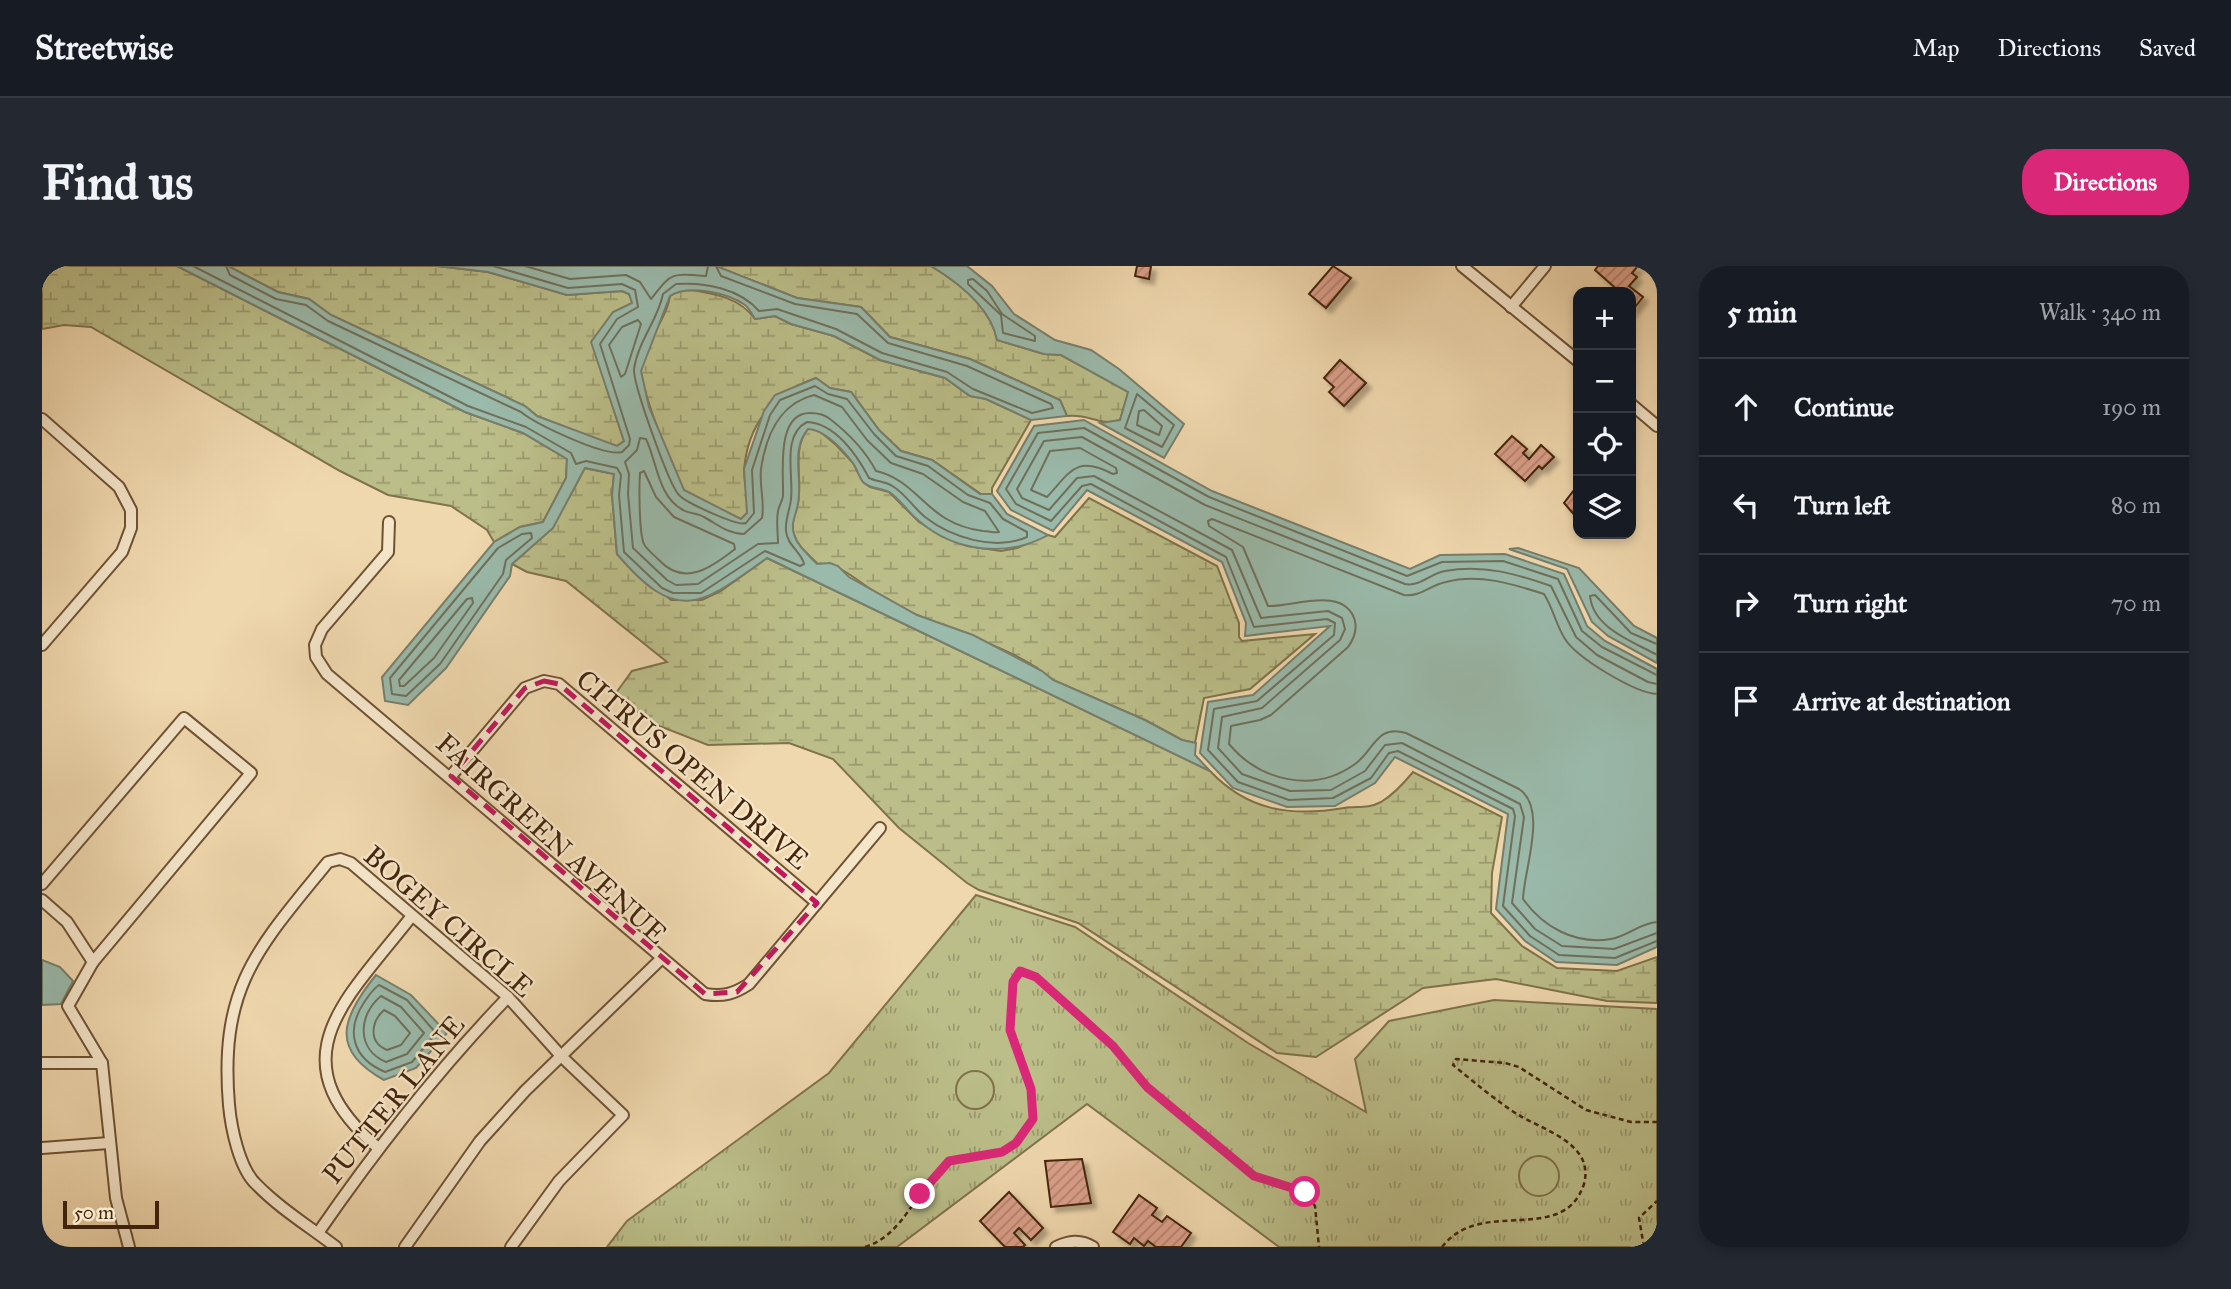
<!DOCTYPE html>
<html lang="en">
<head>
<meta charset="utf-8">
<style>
	:root { --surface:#171b24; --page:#242831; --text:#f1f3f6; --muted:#9ea1a6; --line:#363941; --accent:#db2777 }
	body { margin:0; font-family:"IM FELL Great Primer",serif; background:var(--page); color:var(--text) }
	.controls { position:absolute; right:21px; top:21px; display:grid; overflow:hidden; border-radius:14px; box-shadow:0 4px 10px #0003 }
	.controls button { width:63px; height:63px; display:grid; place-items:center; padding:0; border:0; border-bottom:2px solid var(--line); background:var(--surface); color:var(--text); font:35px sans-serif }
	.scale { position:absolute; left:21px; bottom:18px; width:96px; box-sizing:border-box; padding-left:7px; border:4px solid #44250b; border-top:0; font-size:19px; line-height:24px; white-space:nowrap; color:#44250b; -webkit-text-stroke:5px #f5e6ca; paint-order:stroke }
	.stop { position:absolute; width:21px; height:21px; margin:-16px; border:5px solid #db2777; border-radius:50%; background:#fff }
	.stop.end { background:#db2777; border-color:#fff; box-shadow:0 2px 7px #0008 }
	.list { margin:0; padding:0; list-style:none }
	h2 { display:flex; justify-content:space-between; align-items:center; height:91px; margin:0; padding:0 28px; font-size:30px }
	h2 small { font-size:23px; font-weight:400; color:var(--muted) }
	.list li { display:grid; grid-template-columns:46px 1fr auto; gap:21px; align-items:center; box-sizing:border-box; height:98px; padding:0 28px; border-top:2px solid var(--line) }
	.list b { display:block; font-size:26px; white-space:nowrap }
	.list em { font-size:23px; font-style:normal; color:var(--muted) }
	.icon { flex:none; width:38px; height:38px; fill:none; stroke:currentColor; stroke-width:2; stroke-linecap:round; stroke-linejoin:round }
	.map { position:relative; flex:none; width:1615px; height:981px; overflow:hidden; border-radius:28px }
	header { display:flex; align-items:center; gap:42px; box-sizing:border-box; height:98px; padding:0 35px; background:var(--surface); border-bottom:2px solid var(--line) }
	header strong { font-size:33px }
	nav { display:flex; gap:38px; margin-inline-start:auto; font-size:24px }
	.intro { display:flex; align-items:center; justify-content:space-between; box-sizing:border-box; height:168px; padding:0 42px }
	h1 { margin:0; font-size:49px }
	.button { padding:18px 32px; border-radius:28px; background:var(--accent); color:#fff; font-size:24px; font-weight:700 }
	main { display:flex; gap:42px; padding:0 42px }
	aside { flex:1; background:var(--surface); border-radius:28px; box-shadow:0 4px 10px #0003 }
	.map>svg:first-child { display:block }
	.grass { fill:url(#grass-tufts); stroke:#80724a; stroke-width:2 }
	.wetland { fill:url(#wetland-marsh); stroke:#80724a; stroke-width:2 }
	.garden { fill:#bbbe89; stroke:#80724a; stroke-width:2 }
	.water { fill:#9abaab; stroke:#787e6b; stroke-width:2 }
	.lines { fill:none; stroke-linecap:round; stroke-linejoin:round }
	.shore { stroke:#6f705b; stroke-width:2 }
	.building { fill:url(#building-hatch); stroke:#44250b; stroke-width:2; filter:url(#shadow) }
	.minor-casing { stroke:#6f5234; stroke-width:14 }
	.path { stroke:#44250b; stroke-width:2.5; stroke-dasharray:5 3.5; stroke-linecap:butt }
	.minor { stroke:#f5e6ca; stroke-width:10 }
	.route { stroke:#db2777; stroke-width:9 }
	.marked { fill:none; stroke:#c2185b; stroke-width:5; stroke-dasharray:14 9; stroke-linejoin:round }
	.labels { text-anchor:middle; stroke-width:5; stroke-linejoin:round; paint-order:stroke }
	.street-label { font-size:28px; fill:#44250b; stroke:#f5e6ca }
</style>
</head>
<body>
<header>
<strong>Streetwise</strong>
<nav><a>Map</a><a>Directions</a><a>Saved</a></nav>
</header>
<div class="intro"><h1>Find us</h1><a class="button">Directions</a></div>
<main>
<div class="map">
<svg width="1615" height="981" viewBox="0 0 1615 981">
	<defs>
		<pattern id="grass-tufts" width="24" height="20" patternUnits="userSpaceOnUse" patternTransform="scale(1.75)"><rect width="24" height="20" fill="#bbbe89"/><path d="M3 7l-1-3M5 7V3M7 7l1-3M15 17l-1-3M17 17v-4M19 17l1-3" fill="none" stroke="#9a9a6e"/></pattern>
		<pattern id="wetland-marsh" width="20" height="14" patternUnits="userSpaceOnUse" patternTransform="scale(1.75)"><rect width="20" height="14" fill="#bbbe89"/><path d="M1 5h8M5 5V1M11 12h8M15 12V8" fill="none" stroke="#9a9a6e"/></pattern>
		<pattern id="building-hatch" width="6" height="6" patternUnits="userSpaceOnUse" patternTransform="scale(1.75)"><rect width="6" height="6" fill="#dba08a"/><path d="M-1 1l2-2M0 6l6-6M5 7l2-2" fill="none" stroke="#b3826f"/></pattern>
		<filter id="shadow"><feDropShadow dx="5" dy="5" stdDeviation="2" flood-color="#0004"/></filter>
	</defs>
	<rect width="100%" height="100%" fill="#f0d8ae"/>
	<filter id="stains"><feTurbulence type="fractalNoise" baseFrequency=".00286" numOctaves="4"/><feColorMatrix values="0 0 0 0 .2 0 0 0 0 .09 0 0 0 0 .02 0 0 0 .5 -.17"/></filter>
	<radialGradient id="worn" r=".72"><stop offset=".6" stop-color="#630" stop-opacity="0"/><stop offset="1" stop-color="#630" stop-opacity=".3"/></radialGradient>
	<path class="grass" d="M934 629 1033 661 1206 777 1324 846 1313 793 1347 755 1452 734 1615 743V981H1237L1045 838 855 981H565L585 955 787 807Z"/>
	<g class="wetland">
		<path d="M0 0H135L423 146 481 167 525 193 524 212 501 256 478 261 452 276 445 264 409 240 346 229 298 205 49 61 22 59 0 63Z"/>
		<path d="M186 0H395L446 6 525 29 580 25 587 28 591 37 581 44 565 123 582 175 575 180 565 178 495 150 483 140 289 49 267 33 236 26Z"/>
		<path d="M674 0H889C917 17 949 42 955 74L1002 88 1019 89 1087 125 1078 154C1057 161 1048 147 1025 150L1018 134 928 93 848 71 819 41 755 32Z"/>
		<path d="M650 24C674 28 698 32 713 53L733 50 749 58 792 70 838 94 903 112 928 130 944 133 989 154 950 222V228H939L890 194 859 185 837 164 809 126 788 122 774 112C732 127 706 157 702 204 702 218 707 232 705 247L699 253 694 251C677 243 653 238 641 224 633 214 599 120 599 106 599 79 624 56 628 30L636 25Z"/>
		<path d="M766 162 775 163 794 179 811 197 821 216 828 221 847 226 877 256 903 271 925 280 959 285 975 282 1006 269 1013 271 1047 232 1175 300 1197 357V371L1200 375 1273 368 1208 423 1162 432 1153 477 1140 474 1103 454 1011 414C974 382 919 369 875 349 860 342 846 333 832 325 813 314 797 296 776 298 767 289 755 280 752 268 748 257 754 248 756 237 761 211 749 186 766 162Z"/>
		<path d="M542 202 572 208 570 229 575 288 629 334H660L679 325 725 292 1168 505C1206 545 1249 551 1302 542 1315 540 1326 543 1339 536 1351 529 1362 517 1371 506L1460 551 1450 607 1449 647 1480 680 1515 702 1575 705 1615 691V737L1565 735 1454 713 1381 722 1274 791 1235 787 1036 657 937 624 925 617 857 562 791 493 747 477 666 479 607 456 574 427 590 405 625 396 524 315 485 306 470 298C500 274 527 237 542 202Z"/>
	</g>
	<g class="garden">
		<circle cx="933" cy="824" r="19"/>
		<circle cx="1497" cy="910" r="20"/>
	</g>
	<g class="water">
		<path d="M135 0H186L236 26 267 33 289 49 483 140 495 150 575 180 582 175 549 76 571 46 590 37 587 28 580 25 525 29 446 6 395 0H674L755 32 819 41 848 71 928 93 1018 134 1025 150 989 154 944 133 928 130 903 112 838 94 792 70 749 58 733 50 713 53C710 48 707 42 703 39 686 27 646 18 628 30L599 105 607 141 642 224 699 253 705 247 702 203 722 145 733 129 774 112 788 122 809 126 837 164 859 185 890 194 938 228H950L965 248 1006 269C965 292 913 286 877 255 867 247 860 236 850 228 842 221 828 224 821 216 817 211 815 203 811 197 801 184 783 164 766 163 748 185 761 211 756 237 755 247 748 257 752 268 755 280 767 289 775 298L788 297 796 300 807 311 875 349 931 369 1000 405 1011 414 1103 454 1140 474 1154 477 1153 489 1168 505 725 292C659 339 636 360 575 288L570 229 572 208 543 202 511 262 470 298 468 310 404 402 366 439 343 435 340 411 452 276 478 261 501 256 524 212 525 193 481 167 423 146Z"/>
		<path d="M889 0H925L950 20 972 48 1013 74 1049 84 1077 103 1142 158 1122 192 1058 157 1078 154 1086 126 1019 89 1002 88 955 74C949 42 917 17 889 0Z"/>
		<path d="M1042 154 1170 225 1368 303 1398 289 1463 288 1522 308 1545 360 1563 375 1615 403V681L1575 699 1514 696 1483 675 1454 643 1466 548 1353 491 1333 517 1293 540 1245 541 1191 522 1158 487 1166 436 1211 429 1288 360 1203 370 1204 357 1180 296 1045 224 1011 265 969 244 955 225 992 160Z"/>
		<path d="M1476 282 1537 302 1592 360 1615 372V397L1566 370 1550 356 1525 303 1467 283Z"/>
		<path d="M0 694 18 701 31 715 19 738 0 739Z"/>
		<path d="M334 709 369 729 405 767 374 802 342 814C287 784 300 751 334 709Z"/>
	</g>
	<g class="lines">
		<g class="shore">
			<path d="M151 0 426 140 484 161 529 187 534 198 544 195 575 202 579 209 577 229 582 286 620 322 631 327H659L723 285 758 300 762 298C760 287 745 279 744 265 743 253 748 244 749 233 752 210 739 169 765 156 793 157 815 189 827 212 835 216 844 215 852 221 864 229 872 242 883 251 910 272 953 285 985 271V266L961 253 948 237 926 229 886 200 854 190 832 168 805 133 786 128 773 120 738 134 728 149 710 204 712 247 704 257C696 261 643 236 637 229 627 219 591 118 592 103 596 75 616 54 621 28L634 18C664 16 698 23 717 45L735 43 794 63 840 87 905 106 931 123 990 147 1011 142 1009 138 925 100 846 77 815 48 753 38 679 10 674 0"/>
			<path d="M184 0 188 9 234 33 264 39 286 55 479 146C494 158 562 191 580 186L587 179 588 173 558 78 575 53 596 41 593 24 580 18 526 22 451 0"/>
			<path d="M483 0 528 13 584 9 598 16 609 33C630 7 627 7 664 10L666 0"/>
			<path d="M931 13 945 25 960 48 993 70V75L961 67 959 49 926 18V14Z"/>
			<path d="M596 54 599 58 583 108 579 111 567 79 580 61Z"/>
			<path d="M1095 128 1132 159 1120 181 1083 162Z"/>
			<path d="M772 129 800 141 825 174 849 197 881 208 921 236 943 245 957 266C951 267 948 265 941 265 884 258 878 215 834 205 823 184 806 167 788 153 782 148 776 147 768 147 733 147 742 209 741 230 740 236 737 240 736 245 734 256 736 267 736 277L716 278 656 318 634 319 625 314 591 282 586 228 587 208 583 196 595 184 598 172 604 173C615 196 616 231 641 244 648 248 656 247 662 251 675 258 686 268 702 268L720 252C723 235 717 219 719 203 724 169 737 138 772 129Z"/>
			<path d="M1097 145 1102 144 1120 160 1117 169 1095 159Z"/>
			<path d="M1038 182 1074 202 1075 207 1071 208C1034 189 1029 205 1005 231L989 224 1008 185Z"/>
			<path d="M602 205 614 231 632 251 692 278 693 283C669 302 642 321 617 294 613 290 604 283 602 278 597 268 597 220 598 207Z"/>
			<path d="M489 267 490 272 464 294 461 308 398 398 364 430 350 428 348 412 456 282 480 268Z"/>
			<path d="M430 332 431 337 392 392 362 420H358L357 414 425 333Z"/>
			<path d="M1615 378 1589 367 1553 329 1548 330C1551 362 1590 375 1615 389"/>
			<path d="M1615 409 1560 381 1540 365 1516 313 1461 295 1400 296 1365 310 1167 231 1042 162 996 167 964 223 974 238 1009 255 1040 220 1049 218 1184 291 1212 361 1285 353 1293 357 1292 369 1215 435 1172 443 1166 484 1196 516 1247 534 1291 532 1329 512 1347 487 1356 485 1471 543 1473 550 1461 640 1488 670 1517 689 1573 692 1615 675"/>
			<path d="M1615 418 1606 416 1555 389 1534 371 1509 320C1475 308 1441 298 1403 305 1389 307 1378 321 1363 318L1163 239 1040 171 1002 175 975 223 980 232 1007 244 1035 212 1052 210 1190 284 1219 352 1286 345 1300 352 1303 363 1298 374 1220 442 1180 451 1176 482 1200 508 1248 525 1289 524 1323 505 1343 479 1360 477 1478 538 1482 551 1470 637 1493 663 1520 680 1572 683 1615 667"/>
			<path d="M1615 428C1593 427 1535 392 1523 373 1514 359 1511 342 1502 328 1471 318 1436 307 1404 316 1388 319 1379 331 1362 329L1170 253 1166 255 1167 260 1201 281 1226 340C1251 341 1303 319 1313 355 1315 365 1312 373 1306 381L1229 449 1218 454 1189 460 1187 478C1218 515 1272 528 1313 498 1332 485 1334 458 1364 467L1477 523C1506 542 1482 603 1481 633 1501 661 1533 679 1569 673 1586 670 1598 657 1615 656"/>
			<path d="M337 719 365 734 394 767 370 796 343 806C310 792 303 764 323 735 327 729 331 723 337 719Z"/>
			<path d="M339 730 359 741 382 767 365 788 344 796C314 783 316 749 339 730Z"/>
			<path d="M342 744 353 750 368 767 359 779 345 784C326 776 329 756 342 744Z"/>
		</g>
	</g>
	<g class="building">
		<path d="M1095 0H1109L1107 13 1093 10Z"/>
		<path d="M1291 0 1309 12 1284 42 1267 28Z"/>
		<path d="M1556 0H1596L1590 7 1595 11 1587 20 1601 31 1589 46V26H1578L1553 4Z"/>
		<path d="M1298 94 1324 117 1302 140 1287 126 1292 121 1282 112Z"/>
		<path d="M1470 170 1485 183 1481 187 1487 193 1499 179 1512 191 1500 203 1497 200 1483 215 1453 188Z"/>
		<path d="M1536 219V253L1522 237Z"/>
		<path d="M1040 893 1049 937 1009 941 1003 895Z"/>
		<path d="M967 926 1001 962 989 974 977 962 972 967 983 979 981 981H963L938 955Z"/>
		<path d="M1097 929 1115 942 1110 949 1120 956 1125 950 1149 967 1139 981H1114L1106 975 1102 980 1092 972 1088 978 1071 966Z"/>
	</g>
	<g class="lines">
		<g class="minor-casing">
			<g id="minor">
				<path d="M1420 0 1536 95"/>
				<path d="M1469 41 1503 0"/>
				<path d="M1589 138 1615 160"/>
				<path d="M0 153 77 221 89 244V262L80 286 0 379"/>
				<path d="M347 256 346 286 280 363 273 379 274 391 285 408 663 728C681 731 692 728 707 718L838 562"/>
				<path d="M409 510 483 422 502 415 517 418 775 637"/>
				<path d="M0 618 142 452 209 507 51 696 25 656 0 634"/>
				<path d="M51 696 26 740 60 797 74 932 87 981"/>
				<path d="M0 797H60"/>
				<path d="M335 881C232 792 305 733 369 651"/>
				<path d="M0 882 67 877"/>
				<path d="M276 967C334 883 395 805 466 731"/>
				<path d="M294 981C268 961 237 942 214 918 197 902 189 861 187 839 177 720 216 682 286 596L298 593 309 597 466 731 520 791 581 849 517 915 469 981"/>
				<path d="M363 981 438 875 483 825 619 693"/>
				<path d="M1014 981C1027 975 1038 973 1051 981"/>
			</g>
		</g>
		<g class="path">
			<path d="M823 981C861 969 873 927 899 901 924 877 957 901 985 864 1006 836 975 796 969 768 966 756 968 742 970 730 971 720 971 713 978 705L994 711 1071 780 1105 821 1212 910 1263 926 1273 940 1277 981"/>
			<path d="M1400 981C1439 930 1521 981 1542 918 1553 877 1500 864 1475 848 1453 834 1432 816 1411 799L1414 793 1463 797 1477 801 1544 844 1589 856H1615"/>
			<path d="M1602 981 1597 952 1615 935"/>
		</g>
		<use href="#minor" class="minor"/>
	</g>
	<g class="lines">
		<path class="route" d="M878 928 907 895 960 886 974 877 991 853 989 823 968 764 971 716 978 705 994 711 1071 780 1105 821 1212 910 1263 926"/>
	</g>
	<path class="marked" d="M502 415 517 418 775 637 695 726 663 728 409 510 483 422Z"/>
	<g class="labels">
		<g class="street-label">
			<text transform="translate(651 503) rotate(40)" y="10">CITRUS OPEN DRIVE</text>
			<text transform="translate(510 572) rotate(42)" y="10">FAIRGREEN AVENUE</text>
			<text transform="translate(407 655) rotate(41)" y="10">BOGEY CIRCLE</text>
			<text transform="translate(351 833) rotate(-51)" y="10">PUTTER LANE</text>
		</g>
	</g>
	<rect width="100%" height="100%" filter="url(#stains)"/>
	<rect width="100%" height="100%" fill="url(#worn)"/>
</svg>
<div class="controls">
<button>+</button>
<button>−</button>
<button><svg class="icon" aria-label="locate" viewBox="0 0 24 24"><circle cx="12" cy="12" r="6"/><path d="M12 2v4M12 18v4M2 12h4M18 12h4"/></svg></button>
<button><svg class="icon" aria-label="layers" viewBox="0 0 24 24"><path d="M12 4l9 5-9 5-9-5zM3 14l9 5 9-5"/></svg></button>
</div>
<div class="scale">50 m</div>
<div class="stop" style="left:1263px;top:926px"></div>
<div class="stop end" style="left:878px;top:928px"></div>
</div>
<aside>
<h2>5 min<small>Walk · 340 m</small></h2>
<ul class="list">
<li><svg class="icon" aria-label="ahead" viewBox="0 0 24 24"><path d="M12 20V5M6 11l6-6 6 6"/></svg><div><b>Continue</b></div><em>190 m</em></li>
<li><svg class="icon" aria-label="left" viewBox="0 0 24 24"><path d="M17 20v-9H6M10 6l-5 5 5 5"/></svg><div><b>Turn left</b></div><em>80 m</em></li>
<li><svg class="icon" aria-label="right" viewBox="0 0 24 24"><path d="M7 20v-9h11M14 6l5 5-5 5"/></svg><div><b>Turn right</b></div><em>70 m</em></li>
<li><svg class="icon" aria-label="arrive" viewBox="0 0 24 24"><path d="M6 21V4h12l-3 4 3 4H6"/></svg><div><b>Arrive at destination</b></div></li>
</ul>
</aside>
</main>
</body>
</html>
